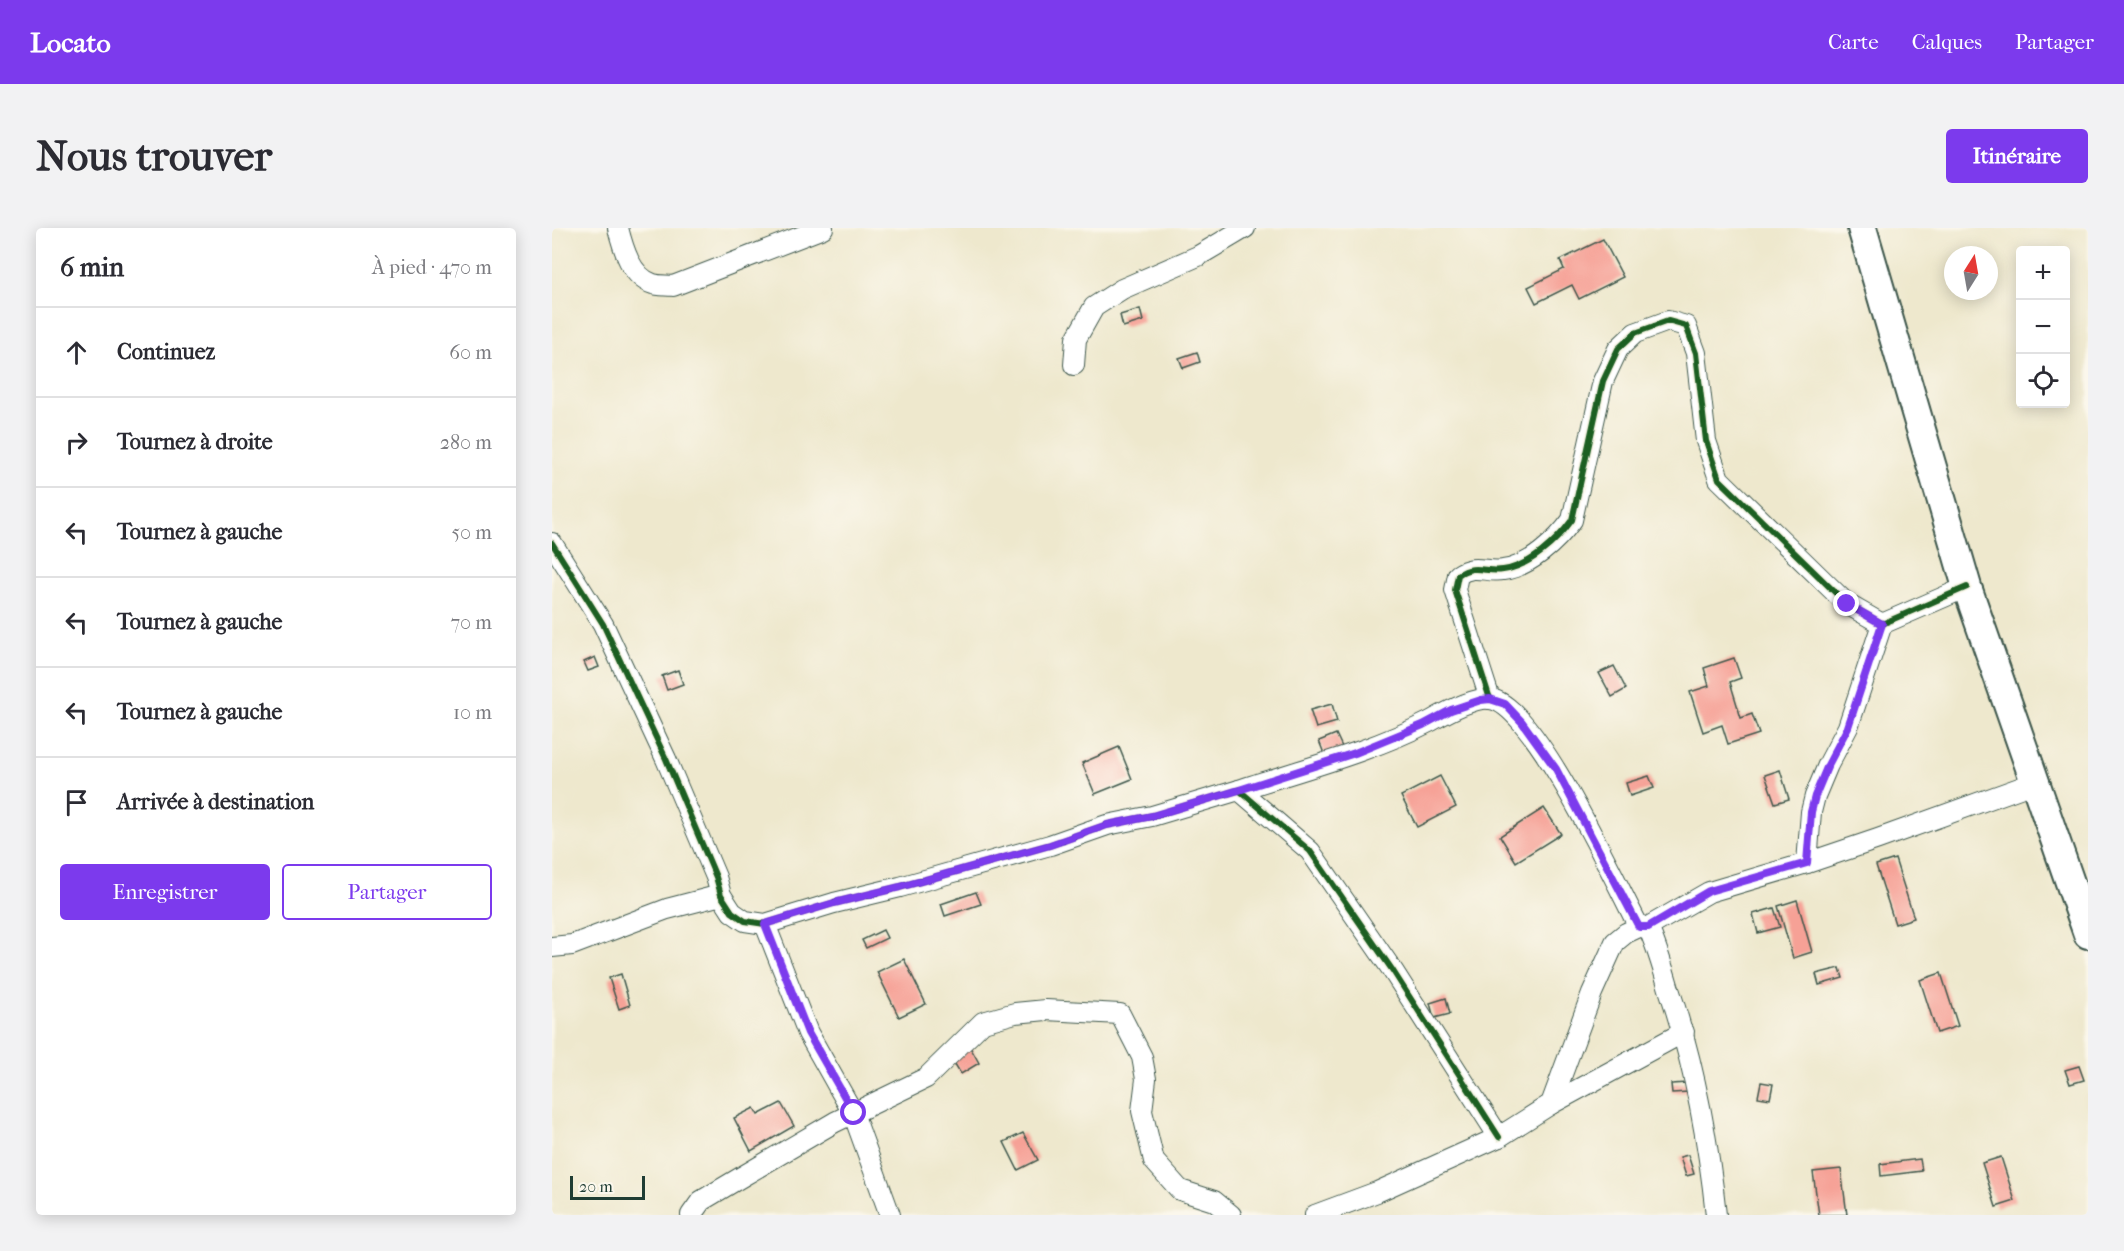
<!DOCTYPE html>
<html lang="fr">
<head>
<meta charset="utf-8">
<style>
	:root { --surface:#fff; --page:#f2f2f3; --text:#2b2b33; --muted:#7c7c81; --line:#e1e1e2; --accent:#7c3aed }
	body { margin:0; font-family:"IM FELL French Canon",serif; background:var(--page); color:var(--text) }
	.controls { position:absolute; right:18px; top:18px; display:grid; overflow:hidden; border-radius:6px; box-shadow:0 3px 15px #0003 }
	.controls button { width:54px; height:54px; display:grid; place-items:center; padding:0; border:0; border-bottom:2px solid var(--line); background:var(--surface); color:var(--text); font:30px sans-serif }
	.compass { position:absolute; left:1392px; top:18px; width:54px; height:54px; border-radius:50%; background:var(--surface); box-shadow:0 3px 15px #0003; rotate:11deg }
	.scale { position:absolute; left:18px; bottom:15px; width:75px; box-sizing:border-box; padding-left:6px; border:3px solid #1f3d34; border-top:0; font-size:16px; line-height:21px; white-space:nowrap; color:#1f3d34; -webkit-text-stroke:4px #fbf7ec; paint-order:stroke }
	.stop { position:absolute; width:18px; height:18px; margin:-14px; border:4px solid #7c3aed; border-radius:50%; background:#fff }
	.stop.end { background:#7c3aed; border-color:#fff; box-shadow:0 2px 6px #0008 }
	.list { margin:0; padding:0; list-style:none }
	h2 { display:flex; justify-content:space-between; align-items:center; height:78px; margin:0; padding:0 24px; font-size:26px }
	h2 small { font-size:20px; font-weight:400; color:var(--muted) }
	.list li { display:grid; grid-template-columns:39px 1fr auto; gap:18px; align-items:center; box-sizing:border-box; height:90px; padding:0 24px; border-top:2px solid var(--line) }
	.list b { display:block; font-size:22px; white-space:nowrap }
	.list em { font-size:20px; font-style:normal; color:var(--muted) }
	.actions { display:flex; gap:12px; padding:18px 24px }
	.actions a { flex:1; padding:14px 0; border:2px solid var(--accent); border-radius:6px; text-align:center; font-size:21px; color:var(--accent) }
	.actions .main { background:var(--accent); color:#fff }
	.icon { flex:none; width:33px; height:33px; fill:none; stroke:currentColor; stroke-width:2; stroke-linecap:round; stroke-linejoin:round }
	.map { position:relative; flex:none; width:1536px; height:987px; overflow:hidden; border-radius:6px }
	header { display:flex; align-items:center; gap:36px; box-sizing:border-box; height:84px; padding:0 30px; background:var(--accent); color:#fff }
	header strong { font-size:28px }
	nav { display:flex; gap:33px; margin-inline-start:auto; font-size:21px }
	.intro { display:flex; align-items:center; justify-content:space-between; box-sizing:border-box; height:144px; padding:0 36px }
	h1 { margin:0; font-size:42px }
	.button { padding:15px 27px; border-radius:6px; background:var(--accent); color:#fff; font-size:21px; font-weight:700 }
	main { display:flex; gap:36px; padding:0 36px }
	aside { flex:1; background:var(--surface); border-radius:6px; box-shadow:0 3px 15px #0003 }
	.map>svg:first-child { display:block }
	.building { fill:#f6a196 }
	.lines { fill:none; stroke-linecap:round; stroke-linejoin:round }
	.street-casing { stroke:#3e574b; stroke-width:22 }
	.secondary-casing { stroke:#3e574b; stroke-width:32 }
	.street { stroke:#fff; stroke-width:20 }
	.secondary { stroke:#fff; stroke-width:28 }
	.cycleway-casing { stroke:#fbf7ec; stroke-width:10 }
	.cycleway { stroke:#1b5e20; stroke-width:6 }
	.route { stroke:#7c3aed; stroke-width:8 }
</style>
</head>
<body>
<header>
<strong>Locato</strong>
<nav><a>Carte</a><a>Calques</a><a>Partager</a></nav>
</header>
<div class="intro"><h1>Nous trouver</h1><a class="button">Itinéraire</a></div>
<main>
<aside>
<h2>6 min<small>À pied · 470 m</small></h2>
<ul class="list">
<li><svg class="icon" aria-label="ahead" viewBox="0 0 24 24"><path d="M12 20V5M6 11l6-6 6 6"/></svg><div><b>Continuez</b></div><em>60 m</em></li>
<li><svg class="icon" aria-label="right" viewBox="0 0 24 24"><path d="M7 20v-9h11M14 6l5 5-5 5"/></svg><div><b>Tournez à droite</b></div><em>280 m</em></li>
<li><svg class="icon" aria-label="left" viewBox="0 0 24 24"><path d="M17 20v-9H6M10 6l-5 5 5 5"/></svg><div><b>Tournez à gauche</b></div><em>50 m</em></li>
<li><svg class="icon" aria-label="left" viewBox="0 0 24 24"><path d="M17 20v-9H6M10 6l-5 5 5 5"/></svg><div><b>Tournez à gauche</b></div><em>70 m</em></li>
<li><svg class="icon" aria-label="left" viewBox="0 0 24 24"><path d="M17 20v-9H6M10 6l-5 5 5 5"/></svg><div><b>Tournez à gauche</b></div><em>10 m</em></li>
<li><svg class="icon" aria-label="arrive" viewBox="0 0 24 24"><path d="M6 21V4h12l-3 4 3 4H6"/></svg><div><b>Arrivée à destination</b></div></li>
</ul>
<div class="actions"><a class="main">Enregistrer</a><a>Partager</a></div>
</aside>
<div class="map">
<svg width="1536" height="987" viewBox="0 0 1536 987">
	<rect width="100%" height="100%" fill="#fbf7ec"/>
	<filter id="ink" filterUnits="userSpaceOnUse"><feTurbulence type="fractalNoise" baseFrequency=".0167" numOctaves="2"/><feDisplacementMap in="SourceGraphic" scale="12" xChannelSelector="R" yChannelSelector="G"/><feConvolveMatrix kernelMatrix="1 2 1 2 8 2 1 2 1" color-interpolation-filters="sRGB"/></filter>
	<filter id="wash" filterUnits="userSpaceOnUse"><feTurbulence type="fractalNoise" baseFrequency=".008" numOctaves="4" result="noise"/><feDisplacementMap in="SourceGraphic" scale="24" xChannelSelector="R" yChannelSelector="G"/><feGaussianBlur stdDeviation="1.35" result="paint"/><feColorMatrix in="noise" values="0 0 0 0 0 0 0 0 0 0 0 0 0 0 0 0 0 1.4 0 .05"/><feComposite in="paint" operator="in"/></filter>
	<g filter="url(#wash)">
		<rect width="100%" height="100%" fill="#eee8cd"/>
		<g id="blocks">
			<g class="building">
				<path d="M1051 11 1071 49 1027 71 1020 57 984 75 976 59 1012 41 1008 32Z"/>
				<path d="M588 81 591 93 571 99 568 87Z"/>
				<path d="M645 124 648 134 631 140 627 130Z"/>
				<path d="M43 429 47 439 36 443 32 434Z"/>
				<path d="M1182 430 1189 450 1178 454 1189 490 1200 486 1207 506 1176 516 1170 497 1151 504 1138 464 1157 458 1152 440Z"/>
				<path d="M1062 438 1074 461 1060 469 1047 445Z"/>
				<path d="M126 442 131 456 115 462 110 448Z"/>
				<path d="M780 476 785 494 764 500 758 482Z"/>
				<path d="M784 506 791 521 773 528 767 513Z"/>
				<path d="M567 519 580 551 543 566 530 535Z"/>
				<path d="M1228 542 1237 571 1223 575 1213 547Z"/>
				<path d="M888 548 904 579 865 599 849 568Z"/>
				<path d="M1097 548 1102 560 1078 568 1074 555Z"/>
				<path d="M992 580 1009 606 964 634 948 608Z"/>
				<path d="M1343 631 1362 690 1343 696 1324 637Z"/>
				<path d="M424 664 429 676 393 688 389 676Z"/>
				<path d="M1245 672 1260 724 1241 730 1226 678Z"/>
				<path d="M1222 680 1228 699 1206 705 1201 686Z"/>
				<path d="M331 702 335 710 314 720 310 712Z"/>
				<path d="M352 731 374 776 347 789 325 744Z"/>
				<path d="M1288 740 1291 750 1267 757 1264 746Z"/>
				<path d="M1389 745 1406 798 1385 805 1368 752Z"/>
				<path d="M69 746 78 777 67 781 57 750Z"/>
				<path d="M894 770 898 786 882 790 878 775Z"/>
				<path d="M417 817 427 835 409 846 398 828Z"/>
				<path d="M1527 838 1532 852 1518 856 1513 842Z"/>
				<path d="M1209 854 1221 856 1218 871 1206 869Z"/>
				<path d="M1135 855 1136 864 1120 865 1119 856Z"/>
				<path d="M229 875 242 898 199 923 182 890 202 880 206 887Z"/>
				<path d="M471 905 486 932 466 942 452 914Z"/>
				<path d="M1136 927 1142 946 1134 948 1128 929Z"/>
				<path d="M1449 929 1463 973 1444 979 1430 935Z"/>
				<path d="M1368 931 1370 943 1329 948 1328 936Z"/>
				<path d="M1289 941 1295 987H1267L1261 944Z"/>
			</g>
		</g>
	</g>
	<g filter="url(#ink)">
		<use href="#blocks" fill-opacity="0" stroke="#3e574b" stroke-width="1.5"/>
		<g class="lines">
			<g class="street-casing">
				<g id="street">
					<path d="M66 0C71 20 79 49 101 56 107 58 115 57 121 58L271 0"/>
					<path d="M522 137 524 111 542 79 570 61 646 28 693 0"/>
					<path d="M0 315 51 396 114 531 164 649 169 667 180 684 193 693 213 696 282 675 348 659 498 617 555 597 600 588 687 562 758 623 841 743 947 909"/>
					<path d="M938 471 903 362 906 347C923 335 933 345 951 342 977 339 1005 313 1020 292L1051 153 1066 121 1083 105 1116 93 1134 98 1144 125 1154 213 1167 251 1295 376 1330 396 1415 359"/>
					<path d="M687 562C751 541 818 524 879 493 893 485 922 469 938 471 982 475 1065 658 1087 699"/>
					<path d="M1255 635 1259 584 1263 568 1276 537 1296 499 1330 396"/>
					<path d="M213 696 256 805 301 885 338 987"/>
					<path d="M1096 699C1105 719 1111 740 1117 761 1142 835 1156 910 1164 987"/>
					<path d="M0 719 20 717 115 681 169 667"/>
					<path d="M999 876 1132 804"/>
					<path d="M139 987 149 973 191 948 283 894 374 850 431 794 463 785 494 782 568 786 590 829 594 851 590 883 602 933 628 962 662 973 679 987"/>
					<path d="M763 987 825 964 947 909 999 876 1040 765 1063 714 1074 705 1087 699H1096L1157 664 1255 635 1326 611 1484 554"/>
				</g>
			</g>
			<g class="secondary-casing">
				<path id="secondary" d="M1310 0 1415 359 1536 706"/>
			</g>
			<use href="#street" class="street"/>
			<use href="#secondary" class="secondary"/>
			<g class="cycleway-casing">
				<g id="cycleway">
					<path d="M0 315 51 396 114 531 164 649 169 667 180 684 193 693 213 696 282 675 348 659 498 617 555 597 600 588 687 562 758 623 841 743 947 909"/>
					<path d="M938 471 903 362 906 347C923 335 933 345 951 342 977 339 1005 313 1020 292L1051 153 1066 121 1083 105 1116 93 1134 98 1144 125 1154 213 1167 251 1295 376 1330 396 1415 359"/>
				</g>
			</g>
			<use href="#cycleway" class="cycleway"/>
		</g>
	</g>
	<g class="lines" filter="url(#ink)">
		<path class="route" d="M302 885 256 805 213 696 282 675 348 659 498 617 555 597 600 588 687 562 803 525 871 497 899 482 929 472 938 471 953 476 970 494 1004 541 1087 699H1096L1157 663 1255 635 1259 584 1263 568 1276 537 1296 499 1330 396 1295 376"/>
	</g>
</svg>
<div class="controls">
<button>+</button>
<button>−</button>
<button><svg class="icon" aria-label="locate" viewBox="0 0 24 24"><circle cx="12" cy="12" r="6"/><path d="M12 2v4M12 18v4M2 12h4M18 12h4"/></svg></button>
</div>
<svg class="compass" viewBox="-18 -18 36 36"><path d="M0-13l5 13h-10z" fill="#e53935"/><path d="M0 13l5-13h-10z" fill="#7c7c81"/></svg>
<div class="scale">20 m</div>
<div class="stop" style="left:302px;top:885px"></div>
<div class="stop end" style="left:1295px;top:376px"></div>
</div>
</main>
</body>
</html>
